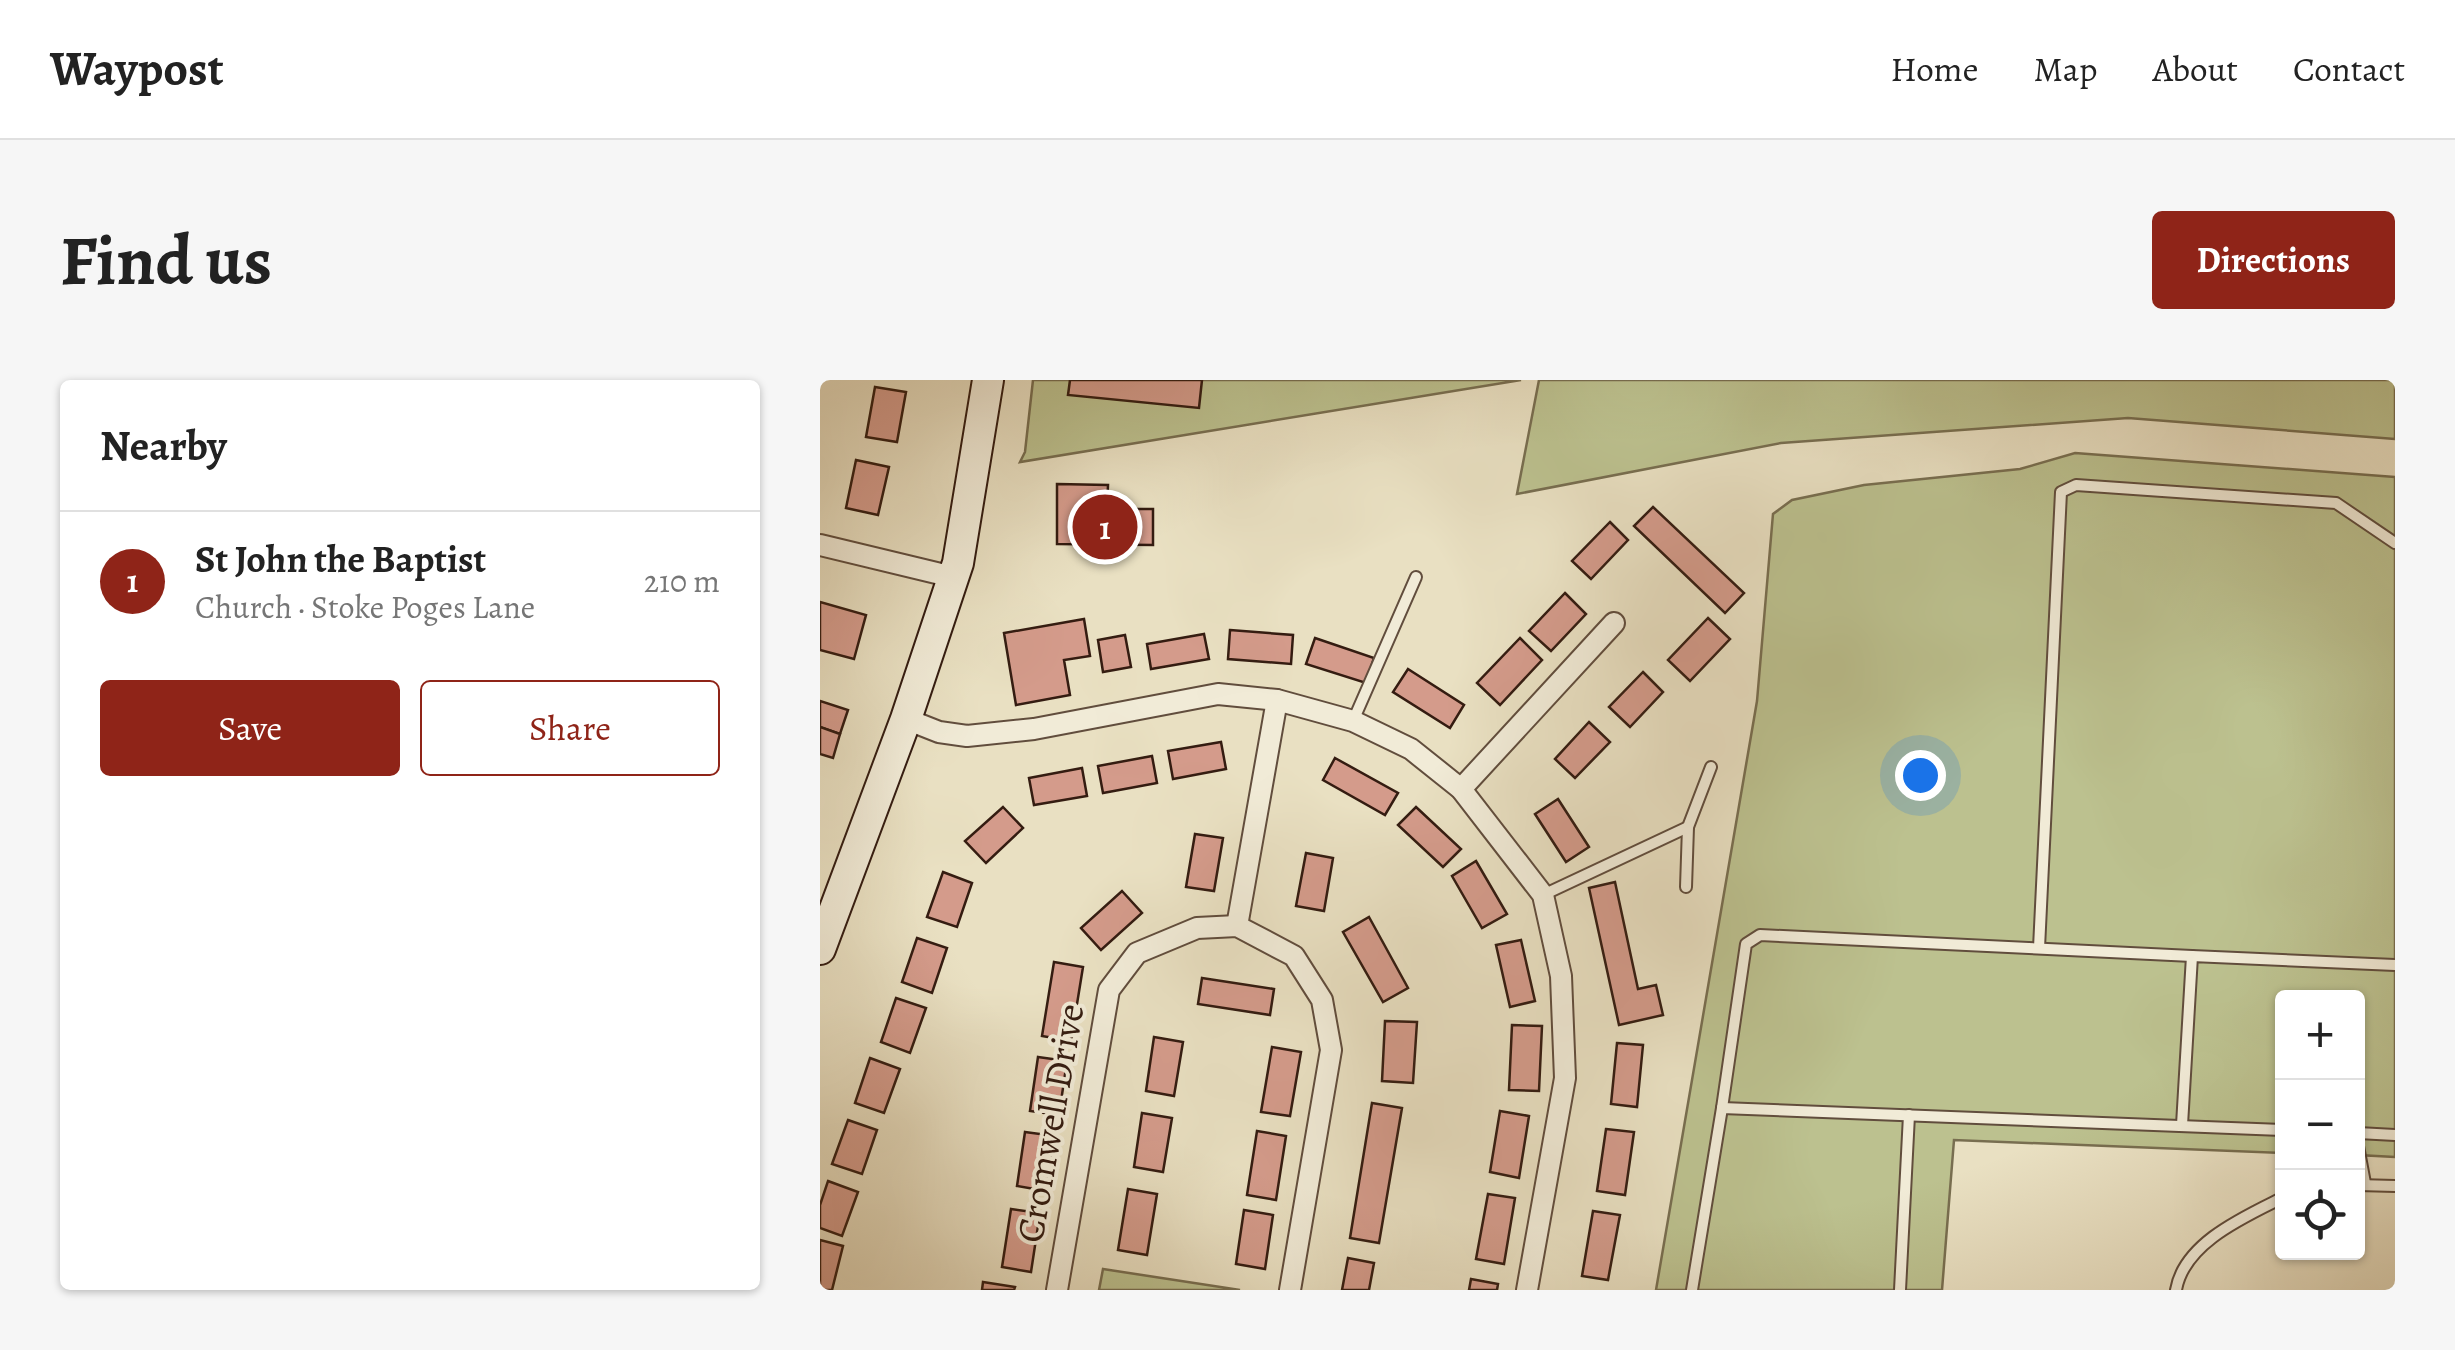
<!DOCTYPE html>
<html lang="en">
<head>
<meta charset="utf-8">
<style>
	:root { --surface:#fff; --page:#f6f6f6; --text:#222; --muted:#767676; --line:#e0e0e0; --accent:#8f2418 }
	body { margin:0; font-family:Alegreya,serif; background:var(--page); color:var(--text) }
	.controls { position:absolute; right:30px; bottom:30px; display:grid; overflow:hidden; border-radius:10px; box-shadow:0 2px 8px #0004 }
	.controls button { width:90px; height:90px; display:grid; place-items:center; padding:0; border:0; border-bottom:2px solid var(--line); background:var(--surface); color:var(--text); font:50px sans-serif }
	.you { position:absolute; left:1100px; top:395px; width:35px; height:35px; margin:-25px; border:8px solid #fff; border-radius:50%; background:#1a73e8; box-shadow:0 0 0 15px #1a73e833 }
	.badge { display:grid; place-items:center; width:65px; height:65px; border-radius:50%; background:var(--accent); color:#fff; font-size:32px; font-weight:700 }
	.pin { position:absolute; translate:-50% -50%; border:5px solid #fff; box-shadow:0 2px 10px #0006 }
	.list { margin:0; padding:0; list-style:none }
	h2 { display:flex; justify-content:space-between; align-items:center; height:130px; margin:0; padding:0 40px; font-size:42px }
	h2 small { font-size:32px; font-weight:400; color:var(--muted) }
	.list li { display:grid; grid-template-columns:65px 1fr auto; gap:30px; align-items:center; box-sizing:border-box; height:140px; padding:0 40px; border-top:2px solid var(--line) }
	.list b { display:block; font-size:38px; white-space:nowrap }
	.list p { margin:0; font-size:32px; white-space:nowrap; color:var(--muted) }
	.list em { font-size:32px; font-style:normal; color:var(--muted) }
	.actions { display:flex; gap:20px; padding:30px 40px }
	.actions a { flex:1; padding:22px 0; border:2px solid var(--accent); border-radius:10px; text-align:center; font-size:35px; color:var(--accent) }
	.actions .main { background:var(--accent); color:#fff }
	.icon { flex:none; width:55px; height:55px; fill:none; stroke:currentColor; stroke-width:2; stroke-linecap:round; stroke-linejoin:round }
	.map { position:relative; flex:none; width:1575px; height:910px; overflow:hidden; border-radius:10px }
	header { display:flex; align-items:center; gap:60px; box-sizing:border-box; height:140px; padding:0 50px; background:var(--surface); border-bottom:2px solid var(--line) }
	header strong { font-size:48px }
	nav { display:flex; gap:55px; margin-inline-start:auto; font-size:35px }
	.intro { display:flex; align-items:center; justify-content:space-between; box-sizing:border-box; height:240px; padding:0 60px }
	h1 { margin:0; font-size:70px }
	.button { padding:25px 45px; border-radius:10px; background:var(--accent); color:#fff; font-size:35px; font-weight:700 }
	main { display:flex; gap:60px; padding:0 60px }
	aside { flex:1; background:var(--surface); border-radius:10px; box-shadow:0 2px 8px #0004 }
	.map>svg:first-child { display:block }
	.green { fill:#bcc18f; stroke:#786e50; stroke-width:2.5 }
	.building { fill:#d49b8b; stroke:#341c11; stroke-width:2.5 }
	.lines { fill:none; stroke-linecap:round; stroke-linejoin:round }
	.lane-casing { stroke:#614d3d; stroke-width:14 }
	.street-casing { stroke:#614d3d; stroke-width:24 }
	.secondary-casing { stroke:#341c11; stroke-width:34 }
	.lane { stroke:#f1ebd7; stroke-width:10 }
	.street { stroke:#f1ebd7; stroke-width:20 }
	.secondary { stroke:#f1ebd7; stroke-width:30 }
	.labels { text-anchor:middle; stroke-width:8; stroke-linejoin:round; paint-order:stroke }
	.street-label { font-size:38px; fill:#341c11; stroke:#f1ebd7 }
</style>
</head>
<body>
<header>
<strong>Waypost</strong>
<nav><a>Home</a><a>Map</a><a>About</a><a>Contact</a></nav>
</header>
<div class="intro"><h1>Find us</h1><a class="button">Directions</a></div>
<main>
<aside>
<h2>Nearby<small></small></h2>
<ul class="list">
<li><span class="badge">1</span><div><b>St John the Baptist</b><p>Church · Stoke Poges Lane</p></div><em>210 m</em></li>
</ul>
<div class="actions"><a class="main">Save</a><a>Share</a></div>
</aside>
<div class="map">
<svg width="1575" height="910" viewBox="0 0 1575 910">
	<rect width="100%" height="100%" fill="#e9e0c2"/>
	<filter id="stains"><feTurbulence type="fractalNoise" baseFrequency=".002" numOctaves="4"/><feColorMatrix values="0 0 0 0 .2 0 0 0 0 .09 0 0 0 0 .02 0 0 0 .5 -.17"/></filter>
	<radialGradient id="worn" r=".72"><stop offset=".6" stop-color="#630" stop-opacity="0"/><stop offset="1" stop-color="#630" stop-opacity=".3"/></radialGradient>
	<g class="green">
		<path d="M213 0H701L200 82 205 72Z"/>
		<path d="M719 0H1575V59L1308 38 961 63 697 114Z"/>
		<path d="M1255 73 1575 97V777L1538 775V618H1462V773L1134 760 1122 910H836L937 321 953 134 972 120 1044 105 1200 89Z"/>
		<path d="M283 889 420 910H279Z"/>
	</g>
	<g class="building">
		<path d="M250 0H382L379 28 248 15Z"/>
		<path d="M55 7 86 12 77 62 46 57Z"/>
		<path d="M36 80 69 87 58 135 26 128Z"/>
		<path d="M237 104 288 105 287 129H333V165L237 164Z"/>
		<path d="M833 127 924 213 905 233 814 146Z"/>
		<path d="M790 142 808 160 771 199 752 181Z"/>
		<path d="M745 213 766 234 731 271 709 251Z"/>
		<path d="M0 222 46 235 34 279 0 270Z"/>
		<path d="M888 238 910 259 870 301 848 280Z"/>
		<path d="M264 239 270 276 244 280 250 315 196 325 184 253Z"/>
		<path d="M410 250 473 255 471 284 408 279Z"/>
		<path d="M384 254 389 279 331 289 327 264Z"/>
		<path d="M305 255 311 287 283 292 278 260Z"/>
		<path d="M495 258 554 278 546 303 486 284Z"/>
		<path d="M700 258 722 280 680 325 657 303Z"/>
		<path d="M588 289 644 325 630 348 573 312Z"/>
		<path d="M823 292 843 312 810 347 789 327Z"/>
		<path d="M0 321 28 330 20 354 0 347Z"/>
		<path d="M769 342 790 362 755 398 735 379Z"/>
		<path d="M0 347 20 354 13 378 0 374Z"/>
		<path d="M401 362 406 389 353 399 348 371Z"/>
		<path d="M332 376 337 403 283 413 278 386Z"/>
		<path d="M515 378 578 413 565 435 503 400Z"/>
		<path d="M262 388 267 416 214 425 209 398Z"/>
		<path d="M738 419 769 467 746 482 715 434Z"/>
		<path d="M183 427 203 448 166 483 145 461Z"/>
		<path d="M596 427 641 469 623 487 578 445Z"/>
		<path d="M375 454 403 458 394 511 366 507Z"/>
		<path d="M486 473 513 478 504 531 476 526Z"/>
		<path d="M656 481 687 534 662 548 632 496Z"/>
		<path d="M123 492 152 503 137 547 107 537Z"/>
		<path d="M795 502 818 609 836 605 843 635 799 645 769 508Z"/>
		<path d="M302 511 322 533 281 570 261 548Z"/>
		<path d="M549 537 588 608 563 622 523 552Z"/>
		<path d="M97 558 127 568 112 613 82 602Z"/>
		<path d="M701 560 715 621 690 627 676 565Z"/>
		<path d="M234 582 263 587 251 661 222 656Z"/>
		<path d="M382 598 454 609 450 635 378 624Z"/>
		<path d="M76 618 106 628 90 673 61 662Z"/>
		<path d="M565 641 597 642 593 703 562 701Z"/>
		<path d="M692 645 722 646 719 711 689 710Z"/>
		<path d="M334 657 363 662 354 716 326 711Z"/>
		<path d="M797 663 823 665 817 727 791 724Z"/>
		<path d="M452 667 481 672 470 736 441 732Z"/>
		<path d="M218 677 247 681 239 735 210 731Z"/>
		<path d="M50 678 80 689 64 733 35 723Z"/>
		<path d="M552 723 582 728 559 863 530 858Z"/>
		<path d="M680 731 709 736 699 798 670 792Z"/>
		<path d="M322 733 352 738 343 792 314 787Z"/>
		<path d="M28 740 57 750 42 794 12 784Z"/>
		<path d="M786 749 814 752 805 815 777 811Z"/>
		<path d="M437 751 466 756 456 820 427 815Z"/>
		<path d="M205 752 235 756 226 811 197 806Z"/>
		<path d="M8 801 38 812 22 856 0 848V825Z"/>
		<path d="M308 809 337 814 327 875 298 870Z"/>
		<path d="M668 814 695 818 684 884 656 879Z"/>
		<path d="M191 829 220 833 211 892 182 887Z"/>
		<path d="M424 830 453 835 445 889 416 884Z"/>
		<path d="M773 831 800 835 788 900 762 896Z"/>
		<path d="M0 860 23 866 12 910H0Z"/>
		<path d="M528 878 554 883 549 910H522Z"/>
		<path d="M651 899 678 904 677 910H649Z"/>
		<path d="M163 902 195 907 194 910H162Z"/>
	</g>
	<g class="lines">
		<g class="lane-casing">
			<g id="lane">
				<path d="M533 341 596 197"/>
				<path d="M866 507 868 447 891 387"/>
				<path d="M723 515 868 447"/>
				<path d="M1219 568 1241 112 1256 105 1516 123 1575 163"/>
				<path d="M902 728 926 564 940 555 1372 576"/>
				<path d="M1362 745 1372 576 1575 585"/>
				<path d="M1538 753 1575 755"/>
				<path d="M1538 766 1545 803"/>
				<path d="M1538 805 1575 806"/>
				<path d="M872 910 902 728 1462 750"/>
				<path d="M1080 910 1089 735"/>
				<path d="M1356 910C1364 863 1424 837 1462 818"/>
			</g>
		</g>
		<g class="street-casing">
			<g id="street">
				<path d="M0 165 133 197"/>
				<path d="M86 339 119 352 147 356 214 349 398 314 457 320 533 341 591 369 641 409 723 515 741 596 745 698 707 910"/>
				<path d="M641 409 794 243"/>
				<path d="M417 546 457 320"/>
				<path d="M237 910 289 610 317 573 377 548 417 546 474 576 502 620 511 670 470 910"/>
			</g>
		</g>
		<g class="secondary-casing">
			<path id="secondary" d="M0 569 86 339 138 183 168 0"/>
		</g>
		<use href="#lane" class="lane"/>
		<use href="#street" class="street"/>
		<use href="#secondary" class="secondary"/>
	</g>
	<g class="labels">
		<g class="street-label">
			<text transform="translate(230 743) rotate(-80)" y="13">Cromwell Drive</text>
		</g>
	</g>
	<rect width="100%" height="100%" filter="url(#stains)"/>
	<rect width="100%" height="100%" fill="url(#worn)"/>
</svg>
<div class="controls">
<button>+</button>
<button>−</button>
<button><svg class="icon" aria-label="locate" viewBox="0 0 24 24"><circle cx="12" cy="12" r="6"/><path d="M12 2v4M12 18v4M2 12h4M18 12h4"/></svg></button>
</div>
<div class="you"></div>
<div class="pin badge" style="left:285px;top:147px">1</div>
</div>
</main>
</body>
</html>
